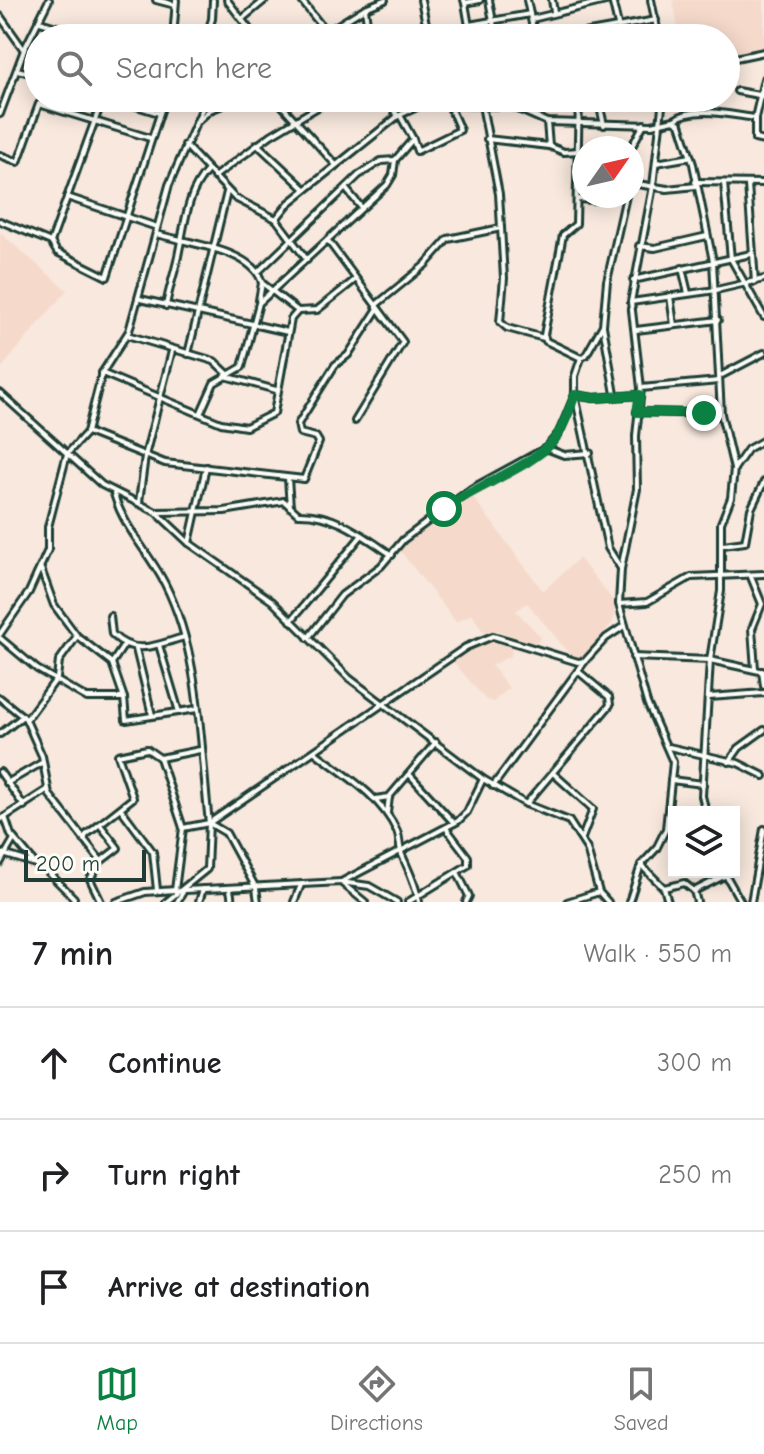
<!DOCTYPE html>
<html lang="en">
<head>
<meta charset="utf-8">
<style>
	:root { --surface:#fff; --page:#f2f2f2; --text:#202124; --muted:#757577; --line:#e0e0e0; --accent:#0b8043 }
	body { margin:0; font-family:"Comic Neue",sans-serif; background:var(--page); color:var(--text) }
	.controls { position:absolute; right:24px; bottom:24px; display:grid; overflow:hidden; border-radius:0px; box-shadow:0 4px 20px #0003 }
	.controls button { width:72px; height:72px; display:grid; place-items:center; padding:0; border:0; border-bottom:2px solid var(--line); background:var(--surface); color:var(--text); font:40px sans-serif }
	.compass { position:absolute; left:572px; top:136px; width:72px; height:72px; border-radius:50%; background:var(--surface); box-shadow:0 4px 20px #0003; rotate:56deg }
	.scale { position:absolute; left:24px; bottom:20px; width:122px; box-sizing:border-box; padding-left:8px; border:4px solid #1f3d34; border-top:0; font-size:22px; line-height:28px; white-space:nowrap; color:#1f3d34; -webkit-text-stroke:6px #fdfcf7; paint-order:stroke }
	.stop { position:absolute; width:24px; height:24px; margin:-18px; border:6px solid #0b8043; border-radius:50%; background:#fff }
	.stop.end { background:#0b8043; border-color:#fff; box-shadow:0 2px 8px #0008 }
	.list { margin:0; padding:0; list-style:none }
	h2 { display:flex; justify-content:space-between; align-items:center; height:104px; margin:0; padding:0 32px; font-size:34px }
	h2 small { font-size:26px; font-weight:400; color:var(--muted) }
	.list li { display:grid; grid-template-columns:52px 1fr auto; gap:24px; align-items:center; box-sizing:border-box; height:112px; padding:0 32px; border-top:2px solid var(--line) }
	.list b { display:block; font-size:30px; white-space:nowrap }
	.list em { font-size:26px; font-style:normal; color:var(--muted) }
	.icon { flex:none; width:44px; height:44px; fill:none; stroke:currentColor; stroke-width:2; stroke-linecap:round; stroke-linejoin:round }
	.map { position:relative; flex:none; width:764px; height:902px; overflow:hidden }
	.search { position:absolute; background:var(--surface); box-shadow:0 4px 20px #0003; left:24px; right:24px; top:24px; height:88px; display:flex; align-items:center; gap:20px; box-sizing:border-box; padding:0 28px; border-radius:44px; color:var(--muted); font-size:30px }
	.sheet { height:440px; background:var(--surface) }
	nav { display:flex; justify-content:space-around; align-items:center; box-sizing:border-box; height:112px; border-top:2px solid var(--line); background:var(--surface); font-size:22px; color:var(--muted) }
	nav a { display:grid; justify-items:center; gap:4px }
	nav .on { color:var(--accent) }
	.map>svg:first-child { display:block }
	.built { fill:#f5dacb }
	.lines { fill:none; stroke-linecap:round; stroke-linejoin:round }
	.minor-casing { stroke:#1f3d34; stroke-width:10 }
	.minor { stroke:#fdfcf7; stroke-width:4 }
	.route { stroke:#0b8043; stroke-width:10 }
</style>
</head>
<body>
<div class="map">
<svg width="764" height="902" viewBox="0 0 764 902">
	<rect width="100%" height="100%" fill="#f8e8dd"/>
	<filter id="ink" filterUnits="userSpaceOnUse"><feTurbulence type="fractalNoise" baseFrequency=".0125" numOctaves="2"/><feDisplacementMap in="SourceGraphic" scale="16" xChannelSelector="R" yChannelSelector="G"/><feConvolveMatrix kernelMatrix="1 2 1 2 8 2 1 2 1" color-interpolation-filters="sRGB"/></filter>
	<g filter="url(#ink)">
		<g class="built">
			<path d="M673 0H764V49L726 56V38H680Z"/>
			<path d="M0 233 67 290 0 370Z"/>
			<path d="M469 492 543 591 579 558 616 604 613 622 581 660 574 659 527 603 516 611 541 637 536 644 498 631 483 632 472 614 456 622 399 549Z"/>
			<path d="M496 641 512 643 511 656 491 665 509 688 493 702 486 700 451 659 467 649Z"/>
		</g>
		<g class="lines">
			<g class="minor-casing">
				<g id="minor">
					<path d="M156 0 175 5"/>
					<path d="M227 0 256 38"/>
					<path d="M301 0 331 38"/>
					<path d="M421 0 429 38"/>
					<path d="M464 0 465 3 480 0"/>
					<path d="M489 0 496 38"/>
					<path d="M527 0 535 38"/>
					<path d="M552 0 554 12"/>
					<path d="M612 0 618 25"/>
					<path d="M651 0 659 38"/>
					<path d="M465 3 471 38"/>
					<path d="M365 8 367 24 386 30 395 38"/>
					<path d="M0 16 24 50"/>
					<path d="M242 19 265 0"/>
					<path d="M532 19 610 0"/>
					<path d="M40 22 92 38"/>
					<path d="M469 25 530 14"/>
					<path d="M173 38 176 0"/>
					<path d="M206 38 212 19 213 0"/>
					<path d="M317 38 365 8 385 0"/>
					<path d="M556 38 656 20"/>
					<path d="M726 60 764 52"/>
					<path d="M17 70 38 75"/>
					<path d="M764 79 755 118V139L764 141"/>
					<path d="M737 91 764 96"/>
					<path d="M111 98 159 113"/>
					<path d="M275 98 335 164"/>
					<path d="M384 98 398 116"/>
					<path d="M440 98 449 105 511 106 547 122 652 125 674 120"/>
					<path d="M579 98 576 224 563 235 544 335 546 341 581 358 586 355 603 325 607 281 626 196"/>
					<path d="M598 98 604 125"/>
					<path d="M482 105 499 194 504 278 500 322 507 328 544 338"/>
					<path d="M0 114 24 50 49 0"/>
					<path d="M198 121 210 110 240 98"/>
					<path d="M547 122 549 146"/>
					<path d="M413 139 417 151 460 130 449 105"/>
					<path d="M487 139 549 146 564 152 579 151"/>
					<path d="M257 144 305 189"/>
					<path d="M185 145 235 198 276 219 307 260"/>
					<path d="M631 148 644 124"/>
					<path d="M0 155 18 162 39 104 150 138"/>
					<path d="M656 163 691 157"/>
					<path d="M214 177 271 135 333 98"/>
					<path d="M695 182 764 183"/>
					<path d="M632 183 667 189 696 186"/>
					<path d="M724 183 731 259 764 317"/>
					<path d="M748 185 755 282"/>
					<path d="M346 189 361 207"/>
					<path d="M67 197 157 227"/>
					<path d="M577 199 595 200 597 196"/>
					<path d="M276 219 289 203 398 116 436 98"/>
					<path d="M0 221 51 242 57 252 107 277 165 98"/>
					<path d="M156 234C187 243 254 250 262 283L298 311"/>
					<path d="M51 242 103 98"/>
					<path d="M329 242 403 342 355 421"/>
					<path d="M639 246 655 248 707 236"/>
					<path d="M682 268 688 293"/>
					<path d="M259 271 359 175 381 161 395 160"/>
					<path d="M633 280 751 254"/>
					<path d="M670 296 674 325"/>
					<path d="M140 299 288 332"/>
					<path d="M259 300 262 283"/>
					<path d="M631 302 716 290 764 279"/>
					<path d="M376 305 425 265 448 239 501 228"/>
					<path d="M166 306C169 287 176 270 179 251 185 223 187 192 208 170"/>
					<path d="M603 326 615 394"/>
					<path d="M636 330 718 320"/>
					<path d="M127 335 214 361 229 375"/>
					<path d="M188 354 227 192"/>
					<path d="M581 358 575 376V395L608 548 620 567"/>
					<path d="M102 373 221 423 246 427 274 413 291 319 298 311 317 310 356 279"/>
					<path d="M225 376 276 390"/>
					<path d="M720 376 764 353"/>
					<path d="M641 388 719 381"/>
					<path d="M0 393 102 485 156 512 189 543 272 601 349 678 483 779 526 804 569 821 587 849 599 892 608 902"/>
					<path d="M575 395 594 398 640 395"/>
					<path d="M201 412 214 383 242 367 259 303 387 185 393 175 395 160 413 139 401 117"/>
					<path d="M637 412 721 414"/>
					<path d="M87 432 165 463 304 479 319 442 316 437 300 433 298 424 335 365 348 355 377 310"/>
					<path d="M546 448 564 455 590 453"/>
					<path d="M734 469 748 449 764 440"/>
					<path d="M288 478 290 507"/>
					<path d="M114 494C124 529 149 552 165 584 201 655 200 745 209 823L226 833 256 888 258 902"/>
					<path d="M139 502 145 456 172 351"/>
					<path d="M156 512 224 511 284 501 298 514C335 513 362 535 392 555"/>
					<path d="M189 543 206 467"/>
					<path d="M723 545 745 542 751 509 764 482"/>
					<path d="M41 569 54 605 77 636"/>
					<path d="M751 577 762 604 752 629 755 669"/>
					<path d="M619 604 647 602 691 577 764 574"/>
					<path d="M110 616 112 634C135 657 156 645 184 637"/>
					<path d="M291 621 362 535"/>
					<path d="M0 634 29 592 48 550V527L67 454 87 432 102 373 129 331 169 185 207 98"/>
					<path d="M0 638 37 669 87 698H124"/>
					<path d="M308 638 342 595 381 566 403 540 471 489 546 448 559 433 575 395"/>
					<path d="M124 645 112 663 124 698 126 720 197 709"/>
					<path d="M159 645 179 712"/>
					<path d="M136 649 152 715"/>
					<path d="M633 657 710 660 764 672"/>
					<path d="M762 671 764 686"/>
					<path d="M709 697 764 693"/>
					<path d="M0 698 26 719"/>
					<path d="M0 734 23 716"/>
					<path d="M669 747 738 763 764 776"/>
					<path d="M316 753C346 776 380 795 397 831 400 838 399 847 402 855 409 871 416 884 419 902"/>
					<path d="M160 758 200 750"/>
					<path d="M729 762 739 748 764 730"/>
					<path d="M0 772 24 806"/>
					<path d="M554 774 593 809 582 838"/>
					<path d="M410 775 454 823"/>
					<path d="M671 780 703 784"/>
					<path d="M7 783 43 762"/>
					<path d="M493 786 585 661"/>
					<path d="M376 799 389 797 436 742"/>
					<path d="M526 804 610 705 609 697 579 672"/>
					<path d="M121 809 153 852 157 890"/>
					<path d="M706 812 702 796 710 660 721 591V523L731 498 734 469 721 414 713 261 693 164 680 124 674 120C694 105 731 115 755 118"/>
					<path d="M387 813 389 797"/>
					<path d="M5 817 11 835 33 861"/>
					<path d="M0 820 47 790"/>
					<path d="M183 828 209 823"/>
					<path d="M84 840 86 835 133 798 118 755 147 749 160 758 183 828 175 890"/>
					<path d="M0 853 42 866 74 898 73 902"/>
					<path d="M101 861 49 794 42 756 26 720 57 678 59 661 77 636 112 663"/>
					<path d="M0 863 14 839"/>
					<path d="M641 865 664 888 668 902"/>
					<path d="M724 872 741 902"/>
					<path d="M458 874 469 896 466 902"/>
					<path d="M343 881 458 821 467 812 483 779"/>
					<path d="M343 884 365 902"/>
					<path d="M664 888 684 883 694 891 726 875"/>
					<path d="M230 889 232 902"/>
					<path d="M185 890 341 882 369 886 397 902"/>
					<path d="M694 891 697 902"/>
					<path d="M101 902 90 879 101 861 118 848 101 826"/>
					<path d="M116 902 145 892 176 890"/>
					<path d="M166 902 207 869 209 823 466 647 493 636 578 662 585 661 606 638 624 626"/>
					<path d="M177 902 183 892"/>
					<path d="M199 902 203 889"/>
					<path d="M294 902 301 885"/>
					<path d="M408 902 468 865V857L446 828"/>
					<path d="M567 902 599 892"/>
					<path d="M629 902 641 865 656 849 666 829 673 762 647 703 619 604 621 569 637 489 636 436 641 388 631 302 653 186 663 98"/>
					<path d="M751 902 764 829"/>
				</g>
			</g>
			<use href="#minor" class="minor"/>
		</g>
	</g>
	<g class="lines" filter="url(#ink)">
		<path class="route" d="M444 509C472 488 535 465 554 440 564 428 569 409 575 395L594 398 640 395 637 412 704 413"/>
	</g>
</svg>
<div class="controls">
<button><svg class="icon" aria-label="layers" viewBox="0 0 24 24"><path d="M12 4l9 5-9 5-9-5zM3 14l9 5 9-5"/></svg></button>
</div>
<svg class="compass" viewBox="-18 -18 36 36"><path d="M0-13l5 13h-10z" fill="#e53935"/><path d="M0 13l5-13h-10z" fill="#757577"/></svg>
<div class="scale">200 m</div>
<div class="stop" style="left:444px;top:509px"></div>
<div class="stop end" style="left:704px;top:413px"></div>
<div class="search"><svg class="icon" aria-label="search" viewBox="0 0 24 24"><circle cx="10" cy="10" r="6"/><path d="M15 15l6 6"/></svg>Search here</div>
</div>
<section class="sheet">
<h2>7 min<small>Walk · 550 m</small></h2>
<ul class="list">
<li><svg class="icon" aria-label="ahead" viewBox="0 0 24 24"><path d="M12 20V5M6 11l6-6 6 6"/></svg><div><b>Continue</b></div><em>300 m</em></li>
<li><svg class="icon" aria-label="right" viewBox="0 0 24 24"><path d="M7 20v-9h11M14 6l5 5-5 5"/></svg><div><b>Turn right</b></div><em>250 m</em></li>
<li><svg class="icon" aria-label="arrive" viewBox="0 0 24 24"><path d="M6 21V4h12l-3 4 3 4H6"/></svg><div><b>Arrive at destination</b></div></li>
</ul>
</section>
<nav>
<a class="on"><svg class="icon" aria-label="map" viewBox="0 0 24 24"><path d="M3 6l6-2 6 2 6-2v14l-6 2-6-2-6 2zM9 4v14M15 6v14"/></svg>Map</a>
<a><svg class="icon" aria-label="directions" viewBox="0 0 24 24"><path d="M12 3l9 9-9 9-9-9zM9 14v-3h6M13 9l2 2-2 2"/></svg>Directions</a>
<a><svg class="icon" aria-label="saved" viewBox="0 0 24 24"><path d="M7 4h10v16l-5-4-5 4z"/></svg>Saved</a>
</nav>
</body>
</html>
